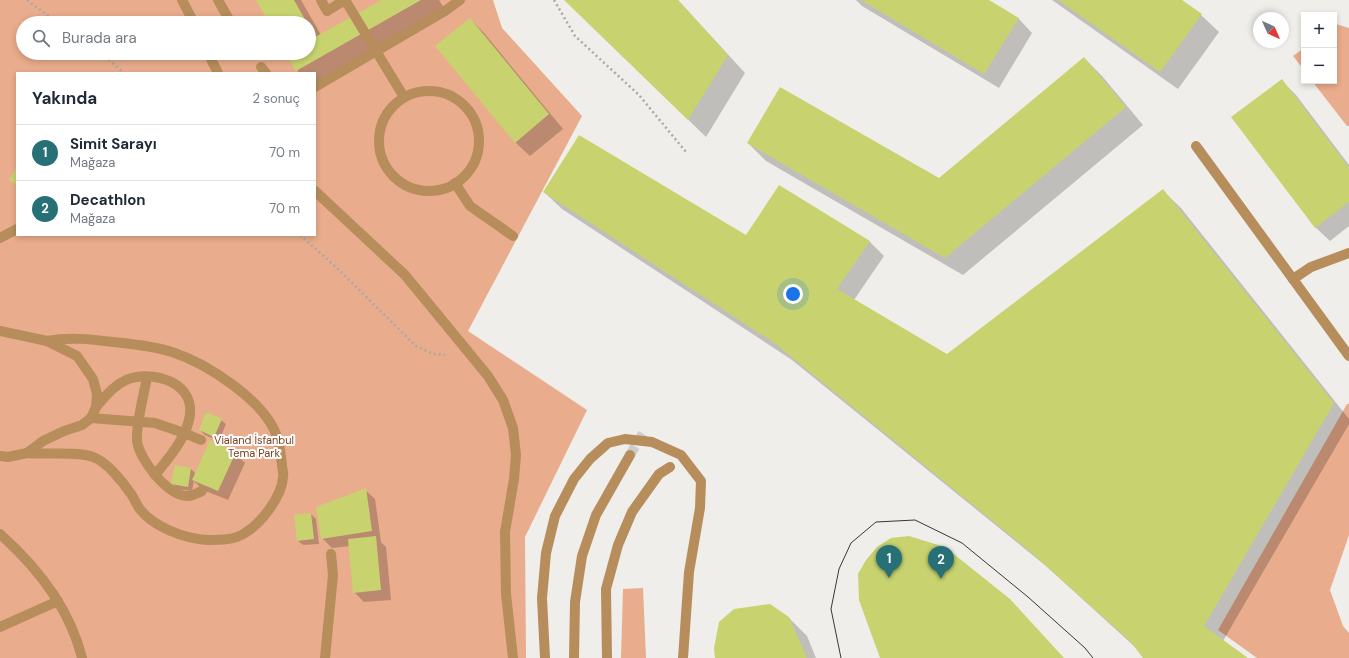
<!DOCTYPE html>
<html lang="tr">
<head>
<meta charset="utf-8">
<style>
	:root { --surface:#fff; --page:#f6f6f7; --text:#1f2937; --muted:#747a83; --line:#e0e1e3; --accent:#277176 }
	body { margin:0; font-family:"DM Sans",sans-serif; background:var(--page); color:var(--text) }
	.controls { position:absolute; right:12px; top:12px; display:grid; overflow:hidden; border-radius:0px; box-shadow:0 2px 6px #0003 }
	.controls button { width:36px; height:36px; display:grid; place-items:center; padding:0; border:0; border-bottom:1px solid var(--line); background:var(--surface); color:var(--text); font:20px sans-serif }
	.compass { position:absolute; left:1253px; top:12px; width:36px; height:36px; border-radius:50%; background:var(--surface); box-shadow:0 2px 6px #0003; rotate:135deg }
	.you { position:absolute; left:793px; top:294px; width:14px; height:14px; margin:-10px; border:3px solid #fff; border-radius:50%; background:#1a73e8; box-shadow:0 0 0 6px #1a73e833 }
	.badge { display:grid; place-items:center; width:26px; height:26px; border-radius:50%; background:var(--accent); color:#fff; font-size:13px; font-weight:700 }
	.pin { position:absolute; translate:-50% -33px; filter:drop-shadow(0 1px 2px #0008) }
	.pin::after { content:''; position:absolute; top:21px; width:14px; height:12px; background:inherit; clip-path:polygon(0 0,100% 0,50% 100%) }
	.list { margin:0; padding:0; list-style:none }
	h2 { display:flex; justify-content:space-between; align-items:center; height:52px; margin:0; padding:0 16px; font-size:17px }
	h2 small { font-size:13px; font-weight:400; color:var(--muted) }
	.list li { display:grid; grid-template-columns:26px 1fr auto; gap:12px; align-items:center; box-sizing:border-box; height:56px; padding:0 16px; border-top:1px solid var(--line) }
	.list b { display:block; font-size:15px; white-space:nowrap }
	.list p { margin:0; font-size:13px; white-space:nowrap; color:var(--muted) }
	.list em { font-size:13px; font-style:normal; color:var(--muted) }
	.icon { flex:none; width:22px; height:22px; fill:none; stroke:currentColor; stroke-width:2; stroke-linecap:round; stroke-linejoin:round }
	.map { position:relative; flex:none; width:1349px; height:658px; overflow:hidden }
	.search { position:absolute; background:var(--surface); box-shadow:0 2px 6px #0003; left:16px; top:16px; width:300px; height:44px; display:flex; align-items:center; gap:10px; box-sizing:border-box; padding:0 14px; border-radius:22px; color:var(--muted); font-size:15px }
	.panel { position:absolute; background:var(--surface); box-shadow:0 2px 6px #0003; left:16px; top:72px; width:300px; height:164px; border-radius:0px }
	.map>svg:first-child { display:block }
	.green { fill:#e9ac8c; fill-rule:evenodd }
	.shadow { fill:#0003 }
	.building { fill:#c8d370 }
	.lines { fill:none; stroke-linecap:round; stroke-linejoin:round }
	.minor-tunnel { stroke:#cecdc9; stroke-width:10; stroke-dasharray:10 5; stroke-linecap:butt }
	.path { stroke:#a9a8a5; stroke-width:2.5; stroke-dasharray:2 3; stroke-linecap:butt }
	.minor { stroke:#b78d5c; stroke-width:10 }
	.tram { stroke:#393836; stroke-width:1 }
	.labels { text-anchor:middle; stroke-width:4; stroke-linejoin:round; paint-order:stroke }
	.park-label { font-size:11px; fill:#7c4220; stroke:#fff }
</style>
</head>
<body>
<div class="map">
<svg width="1349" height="658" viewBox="0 0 1349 658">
	<rect width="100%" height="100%" fill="#efeeea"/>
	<g class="green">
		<path d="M0 0H493L502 28 582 116 468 331 587 410 525 537 526 658H0ZM23 23H309V53H23ZM17 73H315V235H17Z"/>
		<path d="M1336 24 1349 28V126H1347L1312 81H1334V26Z"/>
		<path d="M1304 48V70L1293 56Z"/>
		<path d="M1347 404H1349V535L1330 590 1343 626 1349 633V658H1257L1218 630Z"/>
		<path d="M643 588 646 658H621L623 589Z"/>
	</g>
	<g class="shadow">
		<path d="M257 0H301L321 35 384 0H439L447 13 315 87V73H299L287 53H309V23H270Z"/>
		<path d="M565 0H678L745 73 706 137Z"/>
		<path d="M856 0H987L1018 18 1032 33 999 88 862 6Z"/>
		<path d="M1052 0H1180L1201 15 1219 32 1178 89Z"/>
		<path d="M470 19 484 33 563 129 530 156 515 142Z"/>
		<path d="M1084 58 1102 76 1143 125 963 275 766 161 748 143 939 179Z"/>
		<path d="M1282 81 1296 95 1349 165V226L1330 241 1315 227Z"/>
		<path d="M779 187 870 242 884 256 854 300 947 355 1163 191 1181 208 1349 419V424L1223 641 1246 658H1145L1135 647 1046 566 792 360 562 209 544 192 746 236Z"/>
		<path d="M221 420 226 424 219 441 205 435 200 430Z"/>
		<path d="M235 453 245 463 228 500 203 490 194 481 192 491 177 489 173 484 191 469 196 474Z"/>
		<path d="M365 490 375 499 381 542 386 547 391 600 364 602 354 592 350 546 332 548 322 538Z"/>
		<path d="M311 514 316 519 319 544 303 545 298 541Z"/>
		<path d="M789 618 807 636 816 658H716Z"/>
	</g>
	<g class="building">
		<path d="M256 0H294L307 23H269Z"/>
		<path d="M382 0H421L296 71 285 53H309V27L315 37Z"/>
		<path d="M564 0H678L728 55 688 120Z"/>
		<path d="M861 0H989L1019 18 984 74Z"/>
		<path d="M1058 0H1182L1202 14 1160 72Z"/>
		<path d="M470 18 549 114 515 143 435 46Z"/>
		<path d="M1084 57 1126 107 945 258 747 143 780 87 939 178Z"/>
		<path d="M1282 79 1349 168V202L1315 228 1231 117Z"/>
		<path d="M579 135 746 235 779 185 870 241 837 289 947 354 1163 189 1334 403 1204 626 1248 658H1143L1130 641 1027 549 773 342 543 192Z"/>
		<path d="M17 167V185L9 180Z"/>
		<path d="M206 412 222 419 214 437 199 430Z"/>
		<path d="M210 440 236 452 218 491 192 480Z"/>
		<path d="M175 465 191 468 188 487 171 484Z"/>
		<path d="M366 488 372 531 321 539 316 507Z"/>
		<path d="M311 513 314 539 297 541 294 515Z"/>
		<path d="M376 536 381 590 353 593 348 539Z"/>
		<path d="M909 536 945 547 1010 599 1064 658H880L859 600 858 574 866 560 877 547 891 538Z"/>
		<path d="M770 604 789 617 807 658H715L714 648 719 622 734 609Z"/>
	</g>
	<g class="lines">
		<path class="minor-tunnel" d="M630 455 645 430"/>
		<g class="path">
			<path d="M27 0 58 23"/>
			<path d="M554 0 575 36 639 95 686 152"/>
			<path d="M101 53 124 73"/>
			<path d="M300 235 338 269 416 346 433 354 445 355"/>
		</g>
		<g class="minor">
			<path d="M182 0 194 23"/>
			<path d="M218 0 231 23"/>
			<path d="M321 0 327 11 345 0"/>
			<path d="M345 0 404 97"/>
			<path d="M208 53 218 73"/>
			<path d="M261 67 266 73"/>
			<path d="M315 87 445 11 460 0"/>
			<circle cx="429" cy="141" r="50"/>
			<path d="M1196 146 1349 356"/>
			<path d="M455 183 470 206 513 236"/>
			<path d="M315 191 405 275 488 376 503 400 513 428 516 455 514 479 505 532 506 594 513 658"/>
			<path d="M0 238 17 229"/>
			<path d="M1293 279 1311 267 1349 253"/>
			<path d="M0 331 47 341 77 356 93 379 97 394 96 407 91 418 82 425 64 431 43 441 27 453 8 457 0 456"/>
			<path d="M147 377C144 394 136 424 137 440 138 458 168 497 188 496 193 496 197 493 202 491"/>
			<path d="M96 407C105 397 113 386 126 380 154 369 198 383 189 420 184 441 168 459 155 475"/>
			<path d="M91 418 155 423 184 433 201 440"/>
			<path d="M27 453C46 455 77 451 93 457 106 461 123 482 131 494 134 498 136 503 139 508 153 527 185 539 208 540 220 540 235 540 245 533 261 523 282 497 283 477 284 473 282 469 282 465 281 456 280 446 277 437 266 401 206 363 172 352 153 346 132 344 113 342 90 339 69 337 47 341"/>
			<path d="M0 534C37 567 70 609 82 658"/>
			<path d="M0 627 58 601"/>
			<path d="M325 658 333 575 331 554"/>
			<path d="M545 658 542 598 546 553 555 516 574 479 590 459 608 443 625 439 652 442 681 455 701 481 700 508 689 572 683 658"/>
			<path d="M574 658 575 602 582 556 596 515 630 455"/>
			<path d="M607 658 606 589 618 545 632 512 659 474 670 467"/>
		</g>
		<path class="tram" d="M841 658 831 609 839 569 851 543 876 522 915 520 962 543 1028 597 1085 648 1093 658"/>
	</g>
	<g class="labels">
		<g class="park-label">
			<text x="254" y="444">Vialand İsfanbul<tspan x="254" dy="13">Tema Park</tspan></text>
		</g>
	</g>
</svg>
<div class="controls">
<button>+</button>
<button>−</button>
</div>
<svg class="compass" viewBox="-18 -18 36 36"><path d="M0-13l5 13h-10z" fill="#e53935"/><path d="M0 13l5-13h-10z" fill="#747a83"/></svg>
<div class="you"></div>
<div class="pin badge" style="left:889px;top:578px">1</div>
<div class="pin badge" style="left:941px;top:579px">2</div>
<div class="search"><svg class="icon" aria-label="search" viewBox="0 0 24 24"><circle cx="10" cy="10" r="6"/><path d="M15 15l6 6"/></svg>Burada ara</div>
<section class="panel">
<h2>Yakında<small>2 sonuç</small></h2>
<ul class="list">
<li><span class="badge">1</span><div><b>Simit Sarayı</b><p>Mağaza</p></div><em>70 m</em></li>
<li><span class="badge">2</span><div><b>Decathlon</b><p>Mağaza</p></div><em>70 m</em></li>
</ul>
</section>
</div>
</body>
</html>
